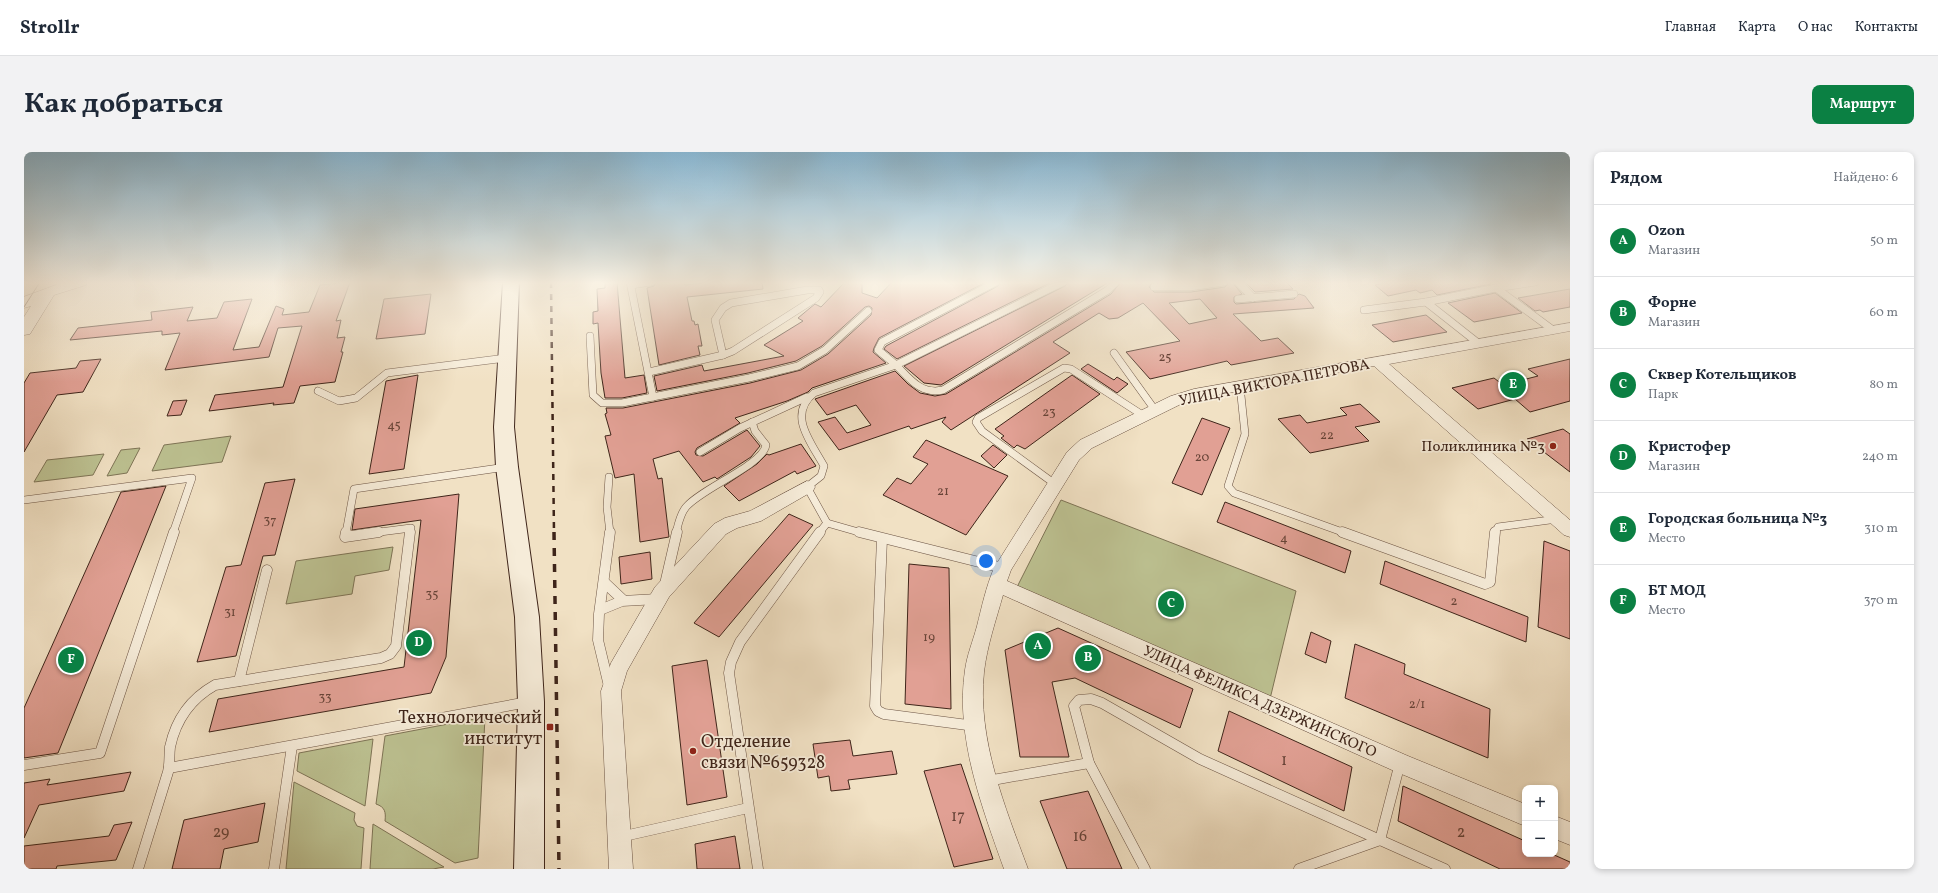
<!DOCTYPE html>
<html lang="ru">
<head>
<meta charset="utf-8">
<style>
	:root { --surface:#fff; --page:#f2f2f3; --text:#1f2937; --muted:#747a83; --line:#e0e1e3; --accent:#0b8043 }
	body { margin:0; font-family:Vollkorn,serif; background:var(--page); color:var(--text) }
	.controls { position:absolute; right:12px; bottom:12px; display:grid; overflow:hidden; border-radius:8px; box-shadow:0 2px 6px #0003 }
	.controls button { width:36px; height:36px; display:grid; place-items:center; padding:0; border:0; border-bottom:1px solid var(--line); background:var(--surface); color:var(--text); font:20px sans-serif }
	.you { position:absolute; left:962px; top:409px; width:14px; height:14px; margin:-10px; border:3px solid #fff; border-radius:50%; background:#1a73e8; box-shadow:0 0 0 6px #1a73e833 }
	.badge { display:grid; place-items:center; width:26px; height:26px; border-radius:50%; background:var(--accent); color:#fff; font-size:13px; font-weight:700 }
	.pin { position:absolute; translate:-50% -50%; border:2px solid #fff; box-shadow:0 1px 4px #0006 }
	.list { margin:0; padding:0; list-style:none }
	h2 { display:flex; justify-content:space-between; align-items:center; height:52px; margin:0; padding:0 16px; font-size:17px }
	h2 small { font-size:13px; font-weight:400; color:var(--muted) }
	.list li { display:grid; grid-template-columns:26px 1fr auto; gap:12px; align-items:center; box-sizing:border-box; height:72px; padding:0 16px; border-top:1px solid var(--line) }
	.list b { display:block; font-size:15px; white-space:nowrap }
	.list p { margin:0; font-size:13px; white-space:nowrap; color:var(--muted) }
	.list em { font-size:13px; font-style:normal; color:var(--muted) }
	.map { position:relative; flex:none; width:1546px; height:717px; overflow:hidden; border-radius:8px }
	header { display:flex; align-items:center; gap:24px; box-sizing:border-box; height:56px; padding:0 20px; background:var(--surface); border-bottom:1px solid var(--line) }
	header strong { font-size:19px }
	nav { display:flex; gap:22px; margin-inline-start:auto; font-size:14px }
	.intro { display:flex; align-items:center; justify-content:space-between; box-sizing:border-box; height:96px; padding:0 24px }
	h1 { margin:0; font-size:28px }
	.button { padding:10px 18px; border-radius:8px; background:var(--accent); color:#fff; font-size:14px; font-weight:700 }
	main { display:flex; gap:24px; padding:0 24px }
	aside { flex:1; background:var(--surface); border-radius:8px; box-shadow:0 2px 6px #0003 }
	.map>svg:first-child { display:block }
	.green { fill:#bdc292; stroke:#7e7456 }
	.building { fill:#e1a094; stroke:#3f251a; fill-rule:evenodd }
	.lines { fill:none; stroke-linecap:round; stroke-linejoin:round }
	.service-far1-casing { stroke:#6c5444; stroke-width:8 }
	.service-casing { stroke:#6c5444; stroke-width:11 }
	.minor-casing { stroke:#6c5444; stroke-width:1 }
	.tertiary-casing { stroke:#6c5444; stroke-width:1 }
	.secondary-casing { stroke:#3f251a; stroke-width:2 }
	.service-far1 { stroke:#f6ecd9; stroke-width:7 }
	.service { stroke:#f6ecd9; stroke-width:10 }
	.minor { fill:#f6ecd9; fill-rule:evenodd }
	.tertiary { fill:#f6ecd9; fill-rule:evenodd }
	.secondary { fill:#f6ecd9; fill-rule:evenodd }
	.tram { stroke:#3f251a; stroke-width:1 }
	.rail-far1 { stroke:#3f251a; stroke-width:2.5; stroke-dasharray:6 6; stroke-linecap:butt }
	.rail { stroke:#3f251a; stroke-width:3.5; stroke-dasharray:8 8; stroke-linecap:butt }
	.poi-dot { fill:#8f2418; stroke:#f6ecd9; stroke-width:1.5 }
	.labels { text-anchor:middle; stroke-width:3.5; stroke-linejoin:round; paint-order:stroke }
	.number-label { font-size:13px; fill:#684438 }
	.street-label { font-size:15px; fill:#3f251a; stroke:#f6ecd9 }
	.poi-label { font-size:15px; fill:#3f251a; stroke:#f6ecd9; text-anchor:end }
	.near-number-label { font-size:16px; fill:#684438 }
	.near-poi-label { font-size:18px; fill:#3f251a; stroke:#f6ecd9; text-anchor:end }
</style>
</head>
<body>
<header>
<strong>Strollr</strong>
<nav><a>Главная</a><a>Карта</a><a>О нас</a><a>Контакты</a></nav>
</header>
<div class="intro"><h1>Как добраться</h1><a class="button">Маршрут</a></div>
<main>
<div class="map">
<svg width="1546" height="717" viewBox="0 0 1546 717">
	<rect width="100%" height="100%" fill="#f1e1c4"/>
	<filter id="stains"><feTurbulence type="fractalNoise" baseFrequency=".005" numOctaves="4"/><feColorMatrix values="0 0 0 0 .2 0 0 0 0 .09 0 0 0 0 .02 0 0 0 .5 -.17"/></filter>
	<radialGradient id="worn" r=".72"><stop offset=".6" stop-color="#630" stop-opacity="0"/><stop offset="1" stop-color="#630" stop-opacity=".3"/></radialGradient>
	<g class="green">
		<path d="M207 284 198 310 128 319 140 293Z"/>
		<path d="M116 296 103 321 83 324 97 298Z"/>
		<path d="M80 302 69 323 10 330 23 308Z"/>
		<path d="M1037 348 1272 439 1246 547 992 437Z"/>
		<path d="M369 395 365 418 331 424 328 442 262 452 272 409Z"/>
		<path d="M461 565 454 706 431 711 361 669C362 660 361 655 352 652L361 584Z"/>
		<path d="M349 587 341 654 273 619 275 601Z"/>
		<path d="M270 630 331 661 330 668 333 674 340 676 337 717H262Z"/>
		<path d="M349 672 420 715 409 717H346Z"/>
	</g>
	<g class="building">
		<path d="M326 130 312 169 317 168 313 186 321 185 317 200H319L311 230 276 234 270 251 249 253 250 251 185 259 191 243 259 235 278 174 254 176 245 205 141 218 156 181 138 183V179L46 188 54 176 128 168 127 160 169 155 163 169 193 166 200 150 228 147 209 198 235 195 252 154 260 157 258 163 285 160 296 133Z"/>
		<path d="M581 130H593L601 226 620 223 623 241 598 246H581L577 221 574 171 569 172V160L574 159 573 137 581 136Z"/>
		<path d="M632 130H659L661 133 688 130H738L739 137 663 145 668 169H670L671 173 674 172 678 194H674L676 203 635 213 623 136 630 134Z"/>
		<path d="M821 130H838V141L853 146 868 130H962L855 186 850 196 849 200 862 211 788 236 784 240 763 249 711 266 716 271 673 296 671 300 672 303 679 304 723 278 736 294 727 305 693 327 691 325 679 330 655 299 629 307 634 327 638 326 645 385 616 390 610 322 591 326 581 284 587 283 581 262 583 261 582 256H599L726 231 777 218 804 202 847 163 848 156 845 154 841 155 798 194 772 209 724 221 633 239 630 224 678 213 680 219 760 204 740 193 779 169 774 166 786 156 791 152 797 155Z"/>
		<path d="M977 130H1028L873 207 860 197 862 194 974 134Z"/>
		<path d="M1044 130H1085L917 233 900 231 880 214 1041 134Z"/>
		<path d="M1097 130H1167L1128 131 1125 135 1130 140H1167L1201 135 1205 130H1208L1218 142 1210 145V150L1212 152 1270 147 1275 142 1281 144 1290 156 1209 162 1237 189 1254 186 1270 201 1207 213 1203 209 1126 227 1102 200 1156 189 1119 151 1094 166 1085 167 1075 161 1029 190 1046 201 927 278 918 270 922 265 887 277 885 274 815 298 794 270 811 265 823 281 847 273 832 253 803 263 791 247 871 219 884 232 896 241 911 244 922 242 1087 142ZM1176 147 1193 166 1165 172 1145 151Z"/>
		<path d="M1221 130H1262L1269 137 1231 140Z"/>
		<path d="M1368 130H1464L1467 132 1413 143 1408 138 1396 141 1392 138 1364 144 1351 133Z"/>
		<path d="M1546 137V155L1519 160 1516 158 1511 159 1494 146Z"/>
		<path d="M1471 141 1498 161 1450 170 1424 151Z"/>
		<path d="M407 142 401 182 352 187 360 147Z"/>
		<path d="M1402 163 1423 180 1369 190 1348 173Z"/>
		<path d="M77 207 59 240 33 243 0 300V231L6 221 52 216 56 209Z"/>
		<path d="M1546 207V249L1506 260 1491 247 1454 257 1428 236 1470 226 1479 233 1514 224 1504 217Z"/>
		<path d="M1064 212 1090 228 1093 225 1104 232 1093 241 1057 217Z"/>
		<path d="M394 223 380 317 345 322 362 229Z"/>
		<path d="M1048 223 1076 242 1001 297 993 293 990 296 977 286 980 284 971 277Z"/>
		<path d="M163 248 157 263 143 264 149 249Z"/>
		<path d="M1336 252 1356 270 1331 275 1345 289 1286 301 1254 267 1276 263 1283 271 1323 263 1316 256Z"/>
		<path d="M1178 266 1206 276 1178 343 1148 331Z"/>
		<path d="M1539 277 1546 282V320L1503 287Z"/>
		<path d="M902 288 984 324 942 383 859 343 873 326 887 332 904 312 889 305Z"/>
		<path d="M777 292 792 314 773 322 771 319 715 349 700 334 733 312 743 302 745 303Z"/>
		<path d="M969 293 983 303 970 316 957 304Z"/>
		<path d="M271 327 251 403 239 404 212 504 173 510 202 415 217 413 241 331Z"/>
		<path d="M142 334 34 601 0 606V556L97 340Z"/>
		<path d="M435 342 422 505 407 541 185 580 194 547 380 515 397 368 328 378 331 357Z"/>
		<path d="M1201 350 1327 399 1321 421 1193 370Z"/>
		<path d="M765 362 789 373 695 485 670 471Z"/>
		<path d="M1520 389 1546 399V487L1514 475Z"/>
		<path d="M626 400 628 427 597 432 595 405Z"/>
		<path d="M1361 409 1504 465 1502 490 1356 432Z"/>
		<path d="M885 412 925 416 927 557 881 552Z"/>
		<path d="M1034 476 1169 537 1156 576 1051 526 1028 530 1045 605H996L981 498Z"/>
		<path d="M1287 480 1307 489 1302 511 1281 502Z"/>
		<path d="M1331 492 1381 512 1380 522 1466 557 1464 606 1321 546Z"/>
		<path d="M683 508 703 645 663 653 648 514Z"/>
		<path d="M1205 559 1328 615 1320 659 1194 599Z"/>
		<path d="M826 588 829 604 868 599 873 622 824 628 826 637 807 639 805 624 794 626 789 592Z"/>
		<path d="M937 612 969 707 930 715 900 619Z"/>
		<path d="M107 620 100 639 15 653 0 686V631L26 627 23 633Z"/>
		<path d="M1379 634 1501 689V702H1528L1546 710V717H1476L1374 669Z"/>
		<path d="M1064 639 1098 717H1043L1016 649Z"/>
		<path d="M241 651 234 690 200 697 196 717H148L160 668Z"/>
		<path d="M108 670 92 708 33 714 32 717H0V694L85 684 90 673Z"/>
		<path d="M711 684 716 717H673L671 692Z"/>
	</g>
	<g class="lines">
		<g class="service-far1-casing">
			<g id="service-far1">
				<path d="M606 130 629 245"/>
				<path d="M1039 130 872 213C886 227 897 243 919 238L1084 138 1092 130"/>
				<path d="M1214 130 1229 146"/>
				<path d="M1511 130 1472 136 1529 178"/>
				<path d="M607 133 627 130"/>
				<path d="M1130 135H1166L1200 130"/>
				<path d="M783 138H795L796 140 792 146 709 199 699 203 691 168 699 156 707 151Z"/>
				<path d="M1214 147 1270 142"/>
				<path d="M1340 158 1402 150"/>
				<path d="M566 184 569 243 578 251H598L725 226 774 214 801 198 844 159"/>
				<path d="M1454 191 1402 150 1472 136"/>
				<path d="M1090 201 1131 258"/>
				<path d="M625 220 699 203"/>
				<path d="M1216 234 1221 282 1204 334 1210 341 1321 381"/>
				<path d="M294 239 315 249 332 246 363 221 482 206"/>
				<path d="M676 300 716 276 783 245"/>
				<path d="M585 325 583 355 586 381"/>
				<path d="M1031 332 958 279 952 270 954 266 1040 216 1047 217 1120 264"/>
				<path d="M0 348 168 326 149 381"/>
				<path d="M803 371 838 381"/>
				<path d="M322 381 330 337 482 315"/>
				<path d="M348 381 387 376 386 381"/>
				<path d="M652 381C654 373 656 362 662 355 678 336 739 313 742 293L731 279 728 270"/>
				<path d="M795 381 803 371 783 335 797 324 800 314C787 290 763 263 790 241L872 213 854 198 858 190 972 130"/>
				<path d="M1471 381 1474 375 1533 367"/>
			</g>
		</g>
		<g class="service-casing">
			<g id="service">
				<path d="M322 380 321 385 355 380"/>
				<path d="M835 380 979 416"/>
				<path d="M1318 380 1461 432 1466 430 1471 380"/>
				<path d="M858 387 851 554 854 559 860 562 951 574"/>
				<path d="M580 430 599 448"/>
				<path d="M641 432 653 380"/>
				<path d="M576 458 598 449 634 447"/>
				<path d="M215 529 243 418"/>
				<path d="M585 534 574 488 575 462 586 380"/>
				<path d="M1065 611 1121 717"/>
				<path d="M1376 611 1356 688 1421 717"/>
				<path d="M0 613 76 601 150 380"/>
				<path d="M145 616 504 550"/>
				<path d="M963 629 1065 611 1050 554 1055 548 1067 547 1078 551 1176 607 1356 688"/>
				<path d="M596 685 724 656"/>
				<path d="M114 717C124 685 134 652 144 620 146 612 145 604 146 595 152 567 166 547 191 533L357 506 366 502 372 494 386 380"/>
				<path d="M250 717 268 594"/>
				<path d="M734 717 705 521 707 510 716 490 796 380"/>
				<path d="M1275 717 1356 688"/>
			</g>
		</g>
		<g class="minor-casing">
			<g id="minor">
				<path d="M1546 171V179L1365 212 1546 368V385L1540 383 1350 214 1172 247 1157 252 1068 296 1055 308 987 418 983 429 1384 604 1501 652V674L1368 618 979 443C972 468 963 494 960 520 953 587 981 655 1004 717H980C958 655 931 585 941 518 943 503 949 489 953 474 958 454 962 435 970 416L1043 300 1056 288 1147 244 1170 237Z"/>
				<path d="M783 329 789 331 791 335 789 339 737 369 713 376 702 382 645 445 603 519 597 539 609 717H585L577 539 587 511 631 435 690 372 701 366 726 359Z"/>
				<path d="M1531 664 1546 670V693L1531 687Z"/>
			</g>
		</g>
		<g class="tertiary-casing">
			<path id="tertiary" d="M40 130H64L62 133 30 143 6 182 0 183V165L7 154 0 156V145Z"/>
		</g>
		<g class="secondary-casing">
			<path id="secondary" d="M479 130H495L490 275 494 315 515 465 520 550V717H490L494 550 491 465 472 315 470 275Z"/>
		</g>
		<use href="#service-far1" class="service-far1"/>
		<use href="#service" class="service"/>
		<use href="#minor" class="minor"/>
		<use href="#tertiary" class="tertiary"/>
		<use href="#secondary" class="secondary"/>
		<path class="tram" d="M0 155 16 130"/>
		<path class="rail-far1" d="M527 130 530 381"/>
		<path class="rail" d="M530 380 535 717"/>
	</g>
	<linearGradient id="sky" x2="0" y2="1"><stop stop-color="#89b8d4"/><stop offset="0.57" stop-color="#f9f2e4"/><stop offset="1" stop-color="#f9f2e4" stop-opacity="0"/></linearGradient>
	<rect width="1546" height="230" fill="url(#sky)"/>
	<g class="poi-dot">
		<circle cx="1529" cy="294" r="4"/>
		<rect x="522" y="571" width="8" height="8" rx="2"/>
		<circle cx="669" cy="599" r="4"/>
	</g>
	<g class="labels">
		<g class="number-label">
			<text x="1141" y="209">25</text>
			<text x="1025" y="264">23</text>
			<text x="370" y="277">45</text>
			<text x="1303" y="287">22</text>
			<text x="1178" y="309">20</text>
			<text x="919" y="343">21</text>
			<text x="246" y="372">37</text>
			<text x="1260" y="390">4</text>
			<text x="408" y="446">35</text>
			<text x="1430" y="453">2</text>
			<text x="206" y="464">31</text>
			<text x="905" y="489">19</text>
			<text x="301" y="549">33</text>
			<text x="1393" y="556">2/1</text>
		</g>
		<g class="street-label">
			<text transform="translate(1250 230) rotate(-11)" y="5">УЛИЦА ВИКТОРА ПЕТРОВА</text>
			<text transform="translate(1236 549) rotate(24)" y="5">УЛИЦА ФЕЛИКСА ДЗЕРЖИНСКОГО</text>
		</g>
		<g class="poi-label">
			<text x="1521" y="299">Поликлиника №3</text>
		</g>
		<g class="near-number-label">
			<text x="1260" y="613">1</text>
			<text x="934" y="669">17</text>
			<text x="197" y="685">29</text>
			<text x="1437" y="685">2</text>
			<text x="1056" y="689">16</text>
		</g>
		<g class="near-poi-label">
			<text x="518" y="571">Технологический<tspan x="518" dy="21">институт</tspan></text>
			<text x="677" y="595" text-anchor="start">Отделение<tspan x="677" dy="21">связи №659328</tspan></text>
		</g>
	</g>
	<rect width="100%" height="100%" filter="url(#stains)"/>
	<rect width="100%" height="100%" fill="url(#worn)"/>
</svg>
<div class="controls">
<button>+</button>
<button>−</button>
</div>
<div class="you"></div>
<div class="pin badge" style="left:1014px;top:494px">A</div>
<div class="pin badge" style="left:1064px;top:506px">B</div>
<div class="pin badge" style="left:1147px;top:452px">C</div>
<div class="pin badge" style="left:395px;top:491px">D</div>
<div class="pin badge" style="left:1489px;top:233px">E</div>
<div class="pin badge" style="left:47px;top:508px">F</div>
</div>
<aside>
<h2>Рядом<small>Найдено: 6</small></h2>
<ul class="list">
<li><span class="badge">A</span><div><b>Ozon</b><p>Магазин</p></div><em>50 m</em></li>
<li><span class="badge">B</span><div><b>Форне</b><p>Магазин</p></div><em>60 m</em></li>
<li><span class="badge">C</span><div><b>Сквер Котельщиков</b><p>Парк</p></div><em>80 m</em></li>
<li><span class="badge">D</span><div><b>Кристофер</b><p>Магазин</p></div><em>240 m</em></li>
<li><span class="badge">E</span><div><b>Городская больница №3</b><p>Место</p></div><em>310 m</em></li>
<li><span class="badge">F</span><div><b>БТ МОД</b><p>Место</p></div><em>370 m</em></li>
</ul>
</aside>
</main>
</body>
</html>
